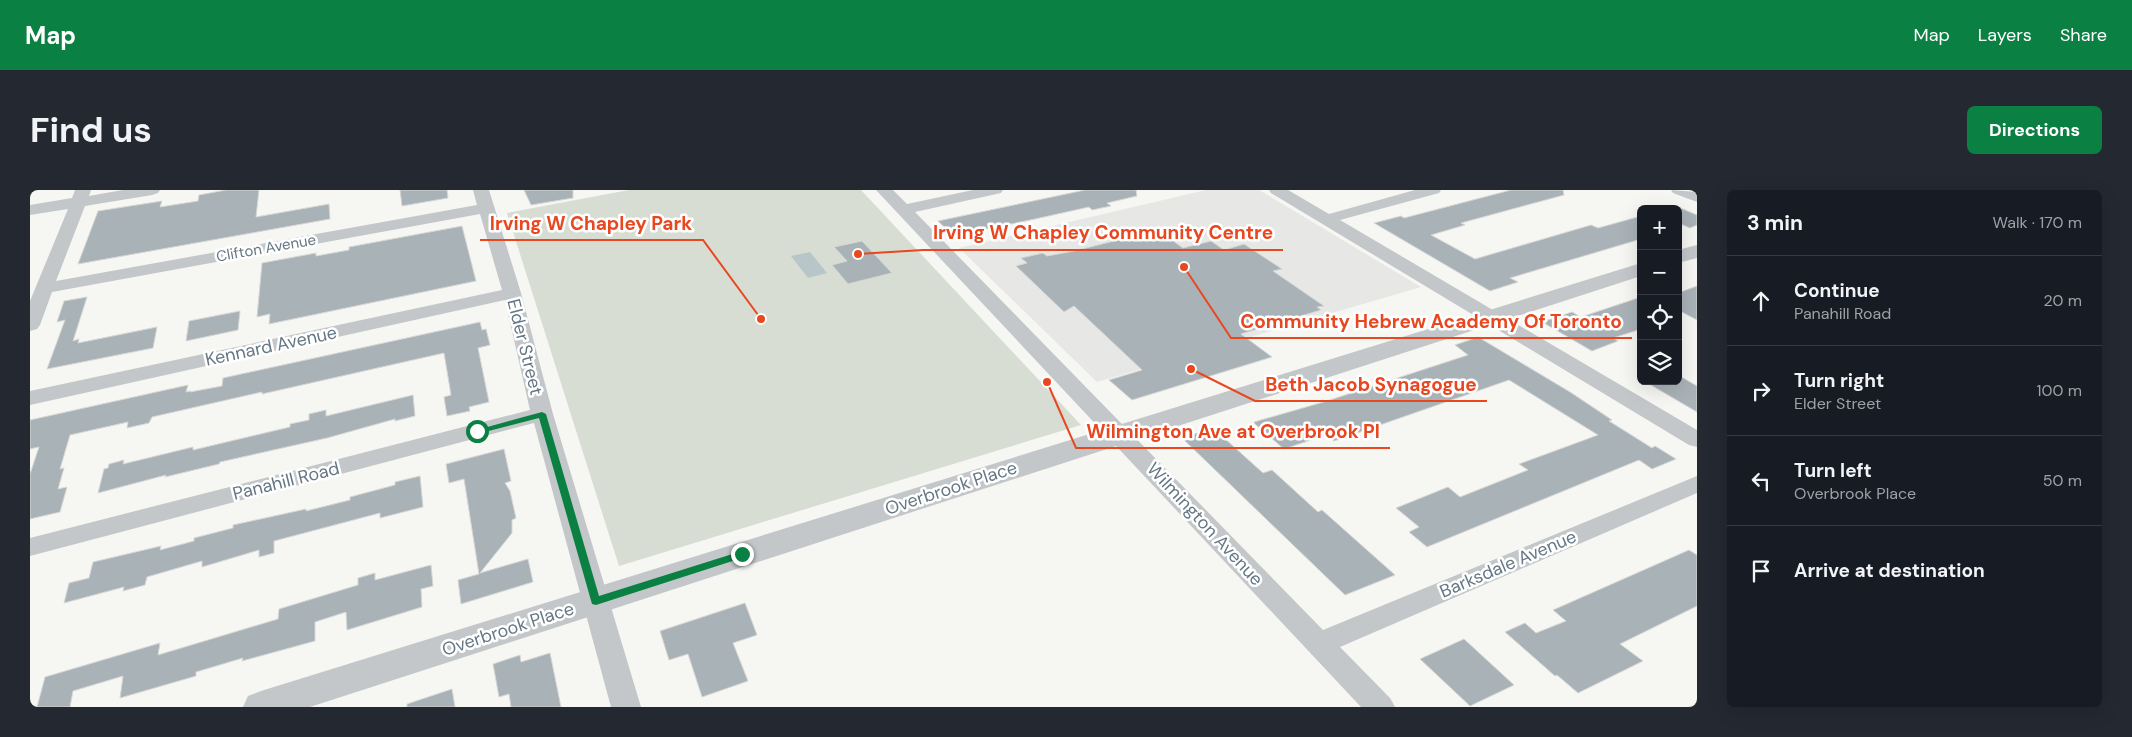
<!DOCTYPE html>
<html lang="en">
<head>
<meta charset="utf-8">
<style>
	:root { --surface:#171b24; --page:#242831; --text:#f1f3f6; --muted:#9ea1a6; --line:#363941; --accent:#0b8043 }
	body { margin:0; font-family:"DM Sans",sans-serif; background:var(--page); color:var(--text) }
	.controls { position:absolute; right:15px; top:15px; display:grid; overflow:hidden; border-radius:8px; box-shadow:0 5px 20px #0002 }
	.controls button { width:45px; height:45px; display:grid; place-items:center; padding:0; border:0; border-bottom:1px solid var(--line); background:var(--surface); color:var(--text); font:25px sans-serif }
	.stop { position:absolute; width:15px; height:15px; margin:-11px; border:4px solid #0b8043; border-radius:50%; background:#fff }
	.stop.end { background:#0b8043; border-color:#fff; box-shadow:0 1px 5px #0008 }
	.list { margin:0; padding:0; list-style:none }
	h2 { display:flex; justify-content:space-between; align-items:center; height:65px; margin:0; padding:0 20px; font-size:21px }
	h2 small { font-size:16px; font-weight:400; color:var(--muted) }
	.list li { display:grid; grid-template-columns:32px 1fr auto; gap:15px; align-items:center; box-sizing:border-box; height:90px; padding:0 20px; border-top:1px solid var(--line) }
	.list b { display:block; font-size:19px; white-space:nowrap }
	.list p { margin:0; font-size:16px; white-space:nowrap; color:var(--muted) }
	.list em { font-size:16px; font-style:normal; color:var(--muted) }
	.icon { flex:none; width:28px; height:28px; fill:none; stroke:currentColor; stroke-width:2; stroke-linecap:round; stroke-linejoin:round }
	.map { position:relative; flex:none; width:1667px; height:517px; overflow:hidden; border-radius:8px }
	header { display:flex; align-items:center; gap:30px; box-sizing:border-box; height:70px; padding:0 25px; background:var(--accent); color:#fff }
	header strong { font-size:24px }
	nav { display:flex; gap:28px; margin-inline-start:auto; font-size:18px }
	.intro { display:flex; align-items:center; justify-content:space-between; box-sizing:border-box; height:120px; padding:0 30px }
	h1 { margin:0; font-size:35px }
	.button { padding:12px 22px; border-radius:8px; background:var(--accent); color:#fff; font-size:18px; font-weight:700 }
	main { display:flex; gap:30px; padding:0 30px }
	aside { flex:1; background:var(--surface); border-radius:8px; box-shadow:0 5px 20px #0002 }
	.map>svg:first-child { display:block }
	.built { fill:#e7e8e6 }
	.green { fill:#d7ddd3 }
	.water { fill:#b8c6c9 }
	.building { fill:#a9b2b7; stroke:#d7d7d5 }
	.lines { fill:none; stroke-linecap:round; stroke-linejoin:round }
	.minor { fill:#c3c7ca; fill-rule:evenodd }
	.tertiary { fill:#c3c7ca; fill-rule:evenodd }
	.route { fill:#0b8043 }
	.labels { text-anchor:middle; stroke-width:5; stroke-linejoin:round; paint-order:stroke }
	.far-street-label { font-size:15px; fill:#647784; stroke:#fff }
	.street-label { font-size:18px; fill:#647784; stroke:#fff }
	.leader { fill:none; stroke:#e84720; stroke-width:2 }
	.callout-dot { fill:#e84720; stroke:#fff; stroke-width:2 }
	.callout-label { font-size:19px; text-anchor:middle; font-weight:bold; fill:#e84720; stroke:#fff; stroke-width:5; stroke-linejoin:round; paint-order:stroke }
</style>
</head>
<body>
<header>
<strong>Map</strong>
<nav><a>Map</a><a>Layers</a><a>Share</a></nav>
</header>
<div class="intro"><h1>Find us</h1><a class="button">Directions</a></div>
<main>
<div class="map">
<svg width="1667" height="517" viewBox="0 0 1667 517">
	<rect width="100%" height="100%" fill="#f6f6f2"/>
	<path class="built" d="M1176 0H1229L1391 97 1067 192 929 58Z"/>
	<path class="green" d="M599 0H831L1051 235 589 376 477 23Z"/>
	<path class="water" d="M780 62 797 83 778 88 761 66Z"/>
	<g class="building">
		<path d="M196 0H229L226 27 299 14 300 29 48 74 68 21 132 11 130 17 168 11 169 5Z"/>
		<path d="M370 0H417L418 8 372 16Z"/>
		<path d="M494 0H543V8L501 15Z"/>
		<path d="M1055 0H1106L1107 6 1077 13 1081 16 1062 20 1059 17 1005 29 943 42 945 45 927 49 908 31Z"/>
		<path d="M1481 0H1533L1534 5 1431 33 1435 35 1401 45 1445 69 1561 35 1568 38 1611 26V49L1480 88 1488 92 1460 101 1344 33 1371 26 1374 28Z"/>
		<path d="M1648 17 1667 25V35L1660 38 1648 33Z"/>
		<path d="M432 36 446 91 239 134 240 124 227 127 232 73 286 63V66L319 60V57Z"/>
		<path d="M1128 40 1153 58 1181 51 1194 60 1214 54 1252 79 1243 81 1294 116 1287 117 1291 120 1211 144 1242 167 1102 210 1079 190 1112 180 1044 116 1034 122 986 76 997 73 991 68 1013 63 1017 66 1044 61Z"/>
		<path d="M832 51 862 83 818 94 802 75 817 71 804 57Z"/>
		<path d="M1667 96V130L1648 120V103Z"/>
		<path d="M57 107 43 151 49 149 48 153 127 137 123 158 17 179 35 130 27 132 34 111Z"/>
		<path d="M1611 107V139L1583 148 1588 151 1562 161 1512 132 1542 122 1551 127Z"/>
		<path d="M210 121 208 140 156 151 159 131Z"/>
		<path d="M450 132 452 140 456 139 460 155 448 158 459 212 439 217 440 221 417 226 414 207 421 205 414 163 232 204V202L122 227 119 233 97 238 98 232 40 245 30 279 34 278 28 299 37 297 30 322 0 329V284L9 257 0 259V230L158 195 156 202 161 201 160 202 192 196 193 188Z"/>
		<path d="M1448 147 1540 202 1582 230 1579 231 1622 258 1625 256 1646 269 1622 279 1609 270 1397 357 1379 342 1389 337 1366 318 1418 297 1430 307 1498 280 1489 274 1568 245 1479 190 1304 251 1296 245 1254 259 1225 234 1224 232 1297 211 1438 165 1425 155Z"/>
		<path d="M1648 185 1667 196V222L1614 191H1648Z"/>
		<path d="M383 205 385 226 365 231V229L297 248 190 272 189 274 135 287 136 285 68 303 74 279 78 278 79 274 94 270 93 274 163 257V260L260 237V234L279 230V224L296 220V226Z"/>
		<path d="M1183 238 1233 283 1242 280 1288 322 1292 320 1365 385 1315 405 1152 248Z"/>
		<path d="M474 259 481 291 475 293 480 301 486 328 482 330V343L450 383 498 369 503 392 431 414 428 390 449 384 434 289 419 293 416 274Z"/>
		<path d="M390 286 393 317 350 328V323L244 351V363L229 367V360L172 377V371L117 387 115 395 93 401 94 397 34 413 39 393 59 388 63 372 131 356 130 360 164 351V348L203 338V335L276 319V321L320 310V307L365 295V292Z"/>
		<path d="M1659 360 1667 365V416L1590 454 1613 471 1548 503 1527 485 1525 486 1475 442 1495 433 1506 443 1536 431 1523 420Z"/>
		<path d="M401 375 403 396 391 399 392 417 317 440 316 422 285 432V451L212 471 213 468 166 482V486L90 508 93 486 43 501 40 517H7L15 487 130 453 128 465 248 429 249 419 328 395V388L345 383V390Z"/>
		<path d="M715 413 727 445 703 453 718 491 672 507 658 464 639 470 630 441Z"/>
		<path d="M1434 449 1484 495 1440 516 1390 469Z"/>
		<path d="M520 463 531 517H481L479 504 469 507 463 474 490 465 491 472Z"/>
		<path d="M422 499 425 517H377V514Z"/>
	</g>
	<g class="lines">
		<g class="minor">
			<path d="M45 0H61L59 6 93 0H130L128 3 122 5 55 16 26 91 447 15 443 0H459L491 103 523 224 611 517H581L504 233 0 366V348L500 220 475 110 0 215V201L472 100 450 24 22 102 10 135 7 139 0 141V111L38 19 0 25V15L42 8Z"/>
			<path d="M846 0H863L877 14 943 0H973L971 3 885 22 1293 440 1667 286V303L1310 457 1360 508 1365 517H1331Z"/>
			<path d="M1239 0H1258L1299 24 1385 0H1411L1409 3 1310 30 1667 240V257L1659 255 1241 3Z"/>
			<path d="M1641 0 1667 2V12L1643 3Z"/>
		</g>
		<g class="tertiary">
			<path d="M1667 55V68L1648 73V60Z"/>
			<path d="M1611 73V86L280 517H213L218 506 231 501Z"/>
		</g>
	</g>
	<path class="route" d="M512 222 516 224 569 406 712 361 715 362V367L566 415 562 414 509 228 447 244 443 241Z"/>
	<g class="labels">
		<g class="far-street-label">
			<text transform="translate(236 58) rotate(-10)" y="5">Clifton Avenue</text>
		</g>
		<g class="street-label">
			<text transform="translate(241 156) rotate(-12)" y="6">Kennard Avenue</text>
			<text transform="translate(495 157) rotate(76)" y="6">Elder Street</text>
			<text transform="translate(256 291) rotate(-14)" y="6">Panahill Road</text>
			<text transform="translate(921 298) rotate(-18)" y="6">Overbrook Place</text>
			<text transform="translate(1175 334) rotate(47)" y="6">Wilmington Avenue</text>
			<text transform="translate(1478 374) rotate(-23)" y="6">Barksdale Avenue</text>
			<text transform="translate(478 439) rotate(-18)" y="6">Overbrook Place</text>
		</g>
	</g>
	<path class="leader" d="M731 129L673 50H450M828 64L893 60H1253M1154 77L1201 148H1602M1161 179L1225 211H1457M1017 192L1046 258H1360"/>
	<g class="callout-dot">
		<circle cx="731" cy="129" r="5"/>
		<circle cx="828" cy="64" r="5"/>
		<circle cx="1154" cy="77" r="5"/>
		<circle cx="1161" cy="179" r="5"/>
		<circle cx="1017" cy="192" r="5"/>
	</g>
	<g class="callout-label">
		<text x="561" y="40">Irving W Chapley Park</text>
		<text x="1073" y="49">Irving W Chapley Community Centre</text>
		<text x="1401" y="138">Community Hebrew Academy Of Toronto</text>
		<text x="1341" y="201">Beth Jacob Synagogue</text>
		<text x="1203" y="248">Wilmington Ave at Overbrook Pl</text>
	</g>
</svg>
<div class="controls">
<button>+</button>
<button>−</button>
<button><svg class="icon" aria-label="locate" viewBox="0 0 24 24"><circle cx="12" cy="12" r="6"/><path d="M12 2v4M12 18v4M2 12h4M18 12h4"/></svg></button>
<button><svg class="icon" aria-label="layers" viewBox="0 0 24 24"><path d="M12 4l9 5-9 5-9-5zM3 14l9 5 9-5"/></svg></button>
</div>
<div class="stop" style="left:447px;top:241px"></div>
<div class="stop end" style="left:712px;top:364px"></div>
</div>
<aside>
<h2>3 min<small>Walk · 170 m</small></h2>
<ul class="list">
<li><svg class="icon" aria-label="ahead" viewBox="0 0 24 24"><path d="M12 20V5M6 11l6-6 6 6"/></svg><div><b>Continue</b><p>Panahill Road</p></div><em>20 m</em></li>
<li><svg class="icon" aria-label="right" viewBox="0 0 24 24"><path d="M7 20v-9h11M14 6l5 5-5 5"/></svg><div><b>Turn right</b><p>Elder Street</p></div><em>100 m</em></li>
<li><svg class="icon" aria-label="left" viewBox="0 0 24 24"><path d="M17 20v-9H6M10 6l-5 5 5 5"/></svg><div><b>Turn left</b><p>Overbrook Place</p></div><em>50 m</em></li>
<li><svg class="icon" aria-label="arrive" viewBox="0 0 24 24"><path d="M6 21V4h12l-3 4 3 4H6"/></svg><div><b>Arrive at destination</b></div></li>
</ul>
</aside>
</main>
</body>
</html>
